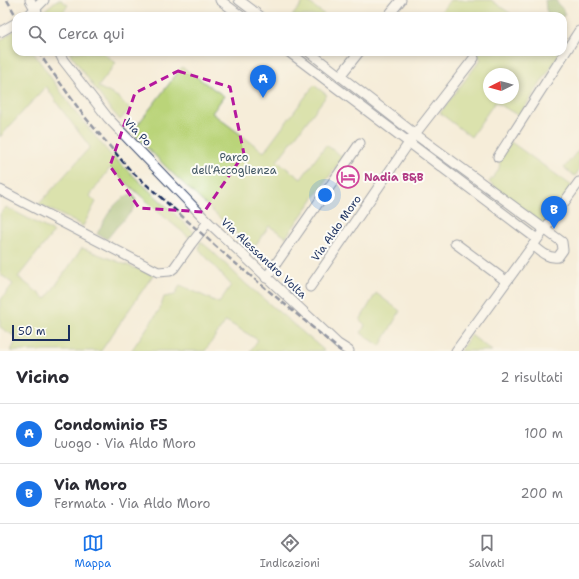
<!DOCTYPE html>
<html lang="it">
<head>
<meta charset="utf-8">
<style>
	:root { --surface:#fff; --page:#f7f7f7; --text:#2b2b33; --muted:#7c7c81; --line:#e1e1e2; --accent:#1a73e8 }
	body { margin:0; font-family:"Shantell Sans",sans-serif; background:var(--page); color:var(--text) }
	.compass { position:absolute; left:483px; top:68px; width:36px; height:36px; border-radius:50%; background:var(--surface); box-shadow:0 2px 6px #0003; rotate:264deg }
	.scale { position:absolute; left:12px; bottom:10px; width:58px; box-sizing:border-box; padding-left:4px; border:2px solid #1b2f5e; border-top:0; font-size:11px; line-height:14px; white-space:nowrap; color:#1b2f5e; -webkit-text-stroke:3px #fdfcf7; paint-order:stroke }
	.you { position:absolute; left:325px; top:195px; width:14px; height:14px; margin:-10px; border:3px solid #fff; border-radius:50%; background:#1a73e8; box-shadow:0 0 0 6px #1a73e833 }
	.badge { display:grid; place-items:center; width:26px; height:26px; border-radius:50%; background:var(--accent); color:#fff; font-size:13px; font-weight:700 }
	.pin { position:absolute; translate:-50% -33px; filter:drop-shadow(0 1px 2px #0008) }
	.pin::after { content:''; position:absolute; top:21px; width:14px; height:12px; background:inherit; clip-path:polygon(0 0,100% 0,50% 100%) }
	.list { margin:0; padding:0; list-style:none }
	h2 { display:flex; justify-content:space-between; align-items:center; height:52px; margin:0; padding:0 16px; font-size:17px }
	h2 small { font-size:13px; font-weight:400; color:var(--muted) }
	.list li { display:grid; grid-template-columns:26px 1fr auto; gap:12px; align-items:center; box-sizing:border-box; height:60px; padding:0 16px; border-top:1px solid var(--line) }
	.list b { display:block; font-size:15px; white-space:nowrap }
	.list p { margin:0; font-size:13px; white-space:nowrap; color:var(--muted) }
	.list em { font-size:13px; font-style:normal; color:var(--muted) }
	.icon { flex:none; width:22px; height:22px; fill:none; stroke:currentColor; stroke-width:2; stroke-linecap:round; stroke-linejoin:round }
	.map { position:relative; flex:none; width:579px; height:351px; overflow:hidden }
	.search { position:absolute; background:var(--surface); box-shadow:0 2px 6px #0003; left:12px; right:12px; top:12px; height:44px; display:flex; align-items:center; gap:10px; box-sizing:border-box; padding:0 14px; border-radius:12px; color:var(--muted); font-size:15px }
	.sheet { height:172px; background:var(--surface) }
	nav { display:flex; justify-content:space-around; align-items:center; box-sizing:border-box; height:56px; border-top:1px solid var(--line); background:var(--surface); font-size:11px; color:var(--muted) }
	nav a { display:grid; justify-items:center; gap:2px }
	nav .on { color:var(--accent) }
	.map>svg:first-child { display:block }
	.green { fill:#bad479; stroke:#6a826c; fill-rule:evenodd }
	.forest { fill:#93b669; stroke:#577264 }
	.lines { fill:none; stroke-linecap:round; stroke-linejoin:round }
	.minor-casing { stroke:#3c4c70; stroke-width:11 }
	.minor { stroke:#fff; stroke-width:9 }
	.rail { stroke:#1b2f5e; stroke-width:2.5; stroke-dasharray:6 3; stroke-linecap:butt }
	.marked { fill:none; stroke:#b5179e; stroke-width:3; stroke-dasharray:8 5; stroke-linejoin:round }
	.labels { text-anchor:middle; stroke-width:4; stroke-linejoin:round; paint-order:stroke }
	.street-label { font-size:11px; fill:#1b2f5e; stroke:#fdfcf7 }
	.park-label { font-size:11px; fill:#435865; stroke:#fdfcf7 }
	.hotel-label { font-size:11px; font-weight:bold; fill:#b23c85; stroke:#fdfcf7; text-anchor:start }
</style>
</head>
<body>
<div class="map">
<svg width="579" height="351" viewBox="0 0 579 351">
	<rect width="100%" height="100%" fill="#fdfcf7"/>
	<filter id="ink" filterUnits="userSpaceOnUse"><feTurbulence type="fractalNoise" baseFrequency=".025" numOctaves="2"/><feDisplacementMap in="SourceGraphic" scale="8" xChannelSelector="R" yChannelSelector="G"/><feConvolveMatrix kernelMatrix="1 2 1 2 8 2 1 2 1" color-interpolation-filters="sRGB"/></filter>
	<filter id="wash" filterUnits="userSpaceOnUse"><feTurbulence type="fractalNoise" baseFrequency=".012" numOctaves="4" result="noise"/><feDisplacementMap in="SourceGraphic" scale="16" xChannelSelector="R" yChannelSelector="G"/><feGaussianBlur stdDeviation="0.9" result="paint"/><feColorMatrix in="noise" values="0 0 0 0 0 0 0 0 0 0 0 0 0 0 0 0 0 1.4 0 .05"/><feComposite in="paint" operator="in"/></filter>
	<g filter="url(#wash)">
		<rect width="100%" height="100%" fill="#f6edd9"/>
		<g class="green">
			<path d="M57 0H61L68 5 61 16H47L46 14V9Z"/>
			<path d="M305 0H306L326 16H292Z"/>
			<path d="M450 0H491L514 16H438Z"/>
			<path d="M16 29V52H33L75 112 110 154 194 232 190 238 163 216 110 168 90 196 96 202 83 226 39 204 90 147 59 106 46 86 0 137V41Z"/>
			<path d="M69 52H102L116 63 98 87 118 97 130 109 120 120 107 105Z"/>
			<path d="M473 52H561L519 116 495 102 471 137 440 113 481 59ZM489 74H513V98H489Z"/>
			<path d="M182 67 224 96 212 113 264 152 314 85 327 95 277 161 301 179 326 145 343 157 286 237 269 226 253 249 171 172 132 132Z"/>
			<path d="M511 142 572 186 545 226 489 182C494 176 502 169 499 161Z"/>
			<path d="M579 149V170L575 176 564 168Z"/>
			<path d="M6 207 54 232 18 277 46 299 82 248 153 275 101 351H11L17 338 0 327V301L13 284 0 274V214Z"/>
			<path d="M200 241 212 251 246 284 325 351H250L258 340 226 321 205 351H131L160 309 164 297 175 295 180 285 219 303 231 285 199 249Z"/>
			<path d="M376 293 400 311 380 346 361 333 365 325 360 320Z"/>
			<path d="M471 335 492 351H460Z"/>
		</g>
		<g class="forest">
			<path d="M545 0H556C558 6 564 8 565 15L563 17 549 16 546 10Z"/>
			<path d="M129 195H133C143 206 121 221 115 229 112 232 110 236 107 239L97 234C105 219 113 201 129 195Z"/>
		</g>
	</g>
	<g filter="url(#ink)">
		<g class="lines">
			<g class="minor-casing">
				<g id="minor">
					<path d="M30 0 39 16"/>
					<path d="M220 0 241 16"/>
					<path d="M239 0 260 16"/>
					<path d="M28 16 44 0"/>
					<path d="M388 16 401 0"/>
					<path d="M0 32 16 23"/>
					<path d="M59 52 63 60 108 118 208 222 338 344 349 351"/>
					<path d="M289 52 537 239"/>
					<path d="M309 52 415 134 562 242 563 250 558 257C548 259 540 251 533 245"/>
					<path d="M340 76 359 52"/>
					<path d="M498 157 579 31"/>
					<path d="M0 190 158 272 170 271 174 268 191 244 208 222"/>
					<path d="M455 243 506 281"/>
					<path d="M266 278 360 143"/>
					<path d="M310 287 415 134 474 58"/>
					<path d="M456 351 579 182"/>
				</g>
			</g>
			<use href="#minor" class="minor"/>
			<g class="rail">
				<path d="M7 0 16 16"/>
				<path d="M38 52 84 116 130 170 228 257 341 351"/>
			</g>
		</g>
	</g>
	<path d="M0 0H579V351H0ZM178 71 230 87 244 154 204 212 139 208 110 166 135 93Z" fill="#f6edd9" fill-opacity=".55" fill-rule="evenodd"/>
	<path class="marked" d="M178 71 230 87 244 154 204 212 139 208 110 166 135 93Z"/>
	<defs>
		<g id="hotel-ring" transform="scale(1.15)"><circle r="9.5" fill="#fdfcf7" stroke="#d1479c" stroke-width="1.5"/><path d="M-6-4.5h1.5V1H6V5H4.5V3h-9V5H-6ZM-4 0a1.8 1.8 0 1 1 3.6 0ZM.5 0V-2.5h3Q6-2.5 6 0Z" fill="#d1479c"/></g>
	</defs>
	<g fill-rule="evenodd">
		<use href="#hotel-ring" x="348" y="177"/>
	</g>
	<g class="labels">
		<g class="street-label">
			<text transform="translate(138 132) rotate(46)" y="4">Via Po</text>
			<text transform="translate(336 228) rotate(-55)" y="4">Via Aldo Moro</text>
			<text transform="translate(264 258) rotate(43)" y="4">Via Alessandro Volta</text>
		</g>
		<g class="park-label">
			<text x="234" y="161">Parco<tspan x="234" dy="13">dell'Accoglienza</tspan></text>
		</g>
		<g class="hotel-label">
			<text x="364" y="181">Nadia B&amp;B</text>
		</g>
	</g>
</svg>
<svg class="compass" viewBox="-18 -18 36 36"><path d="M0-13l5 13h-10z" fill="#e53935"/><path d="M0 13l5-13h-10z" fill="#7c7c81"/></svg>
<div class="scale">50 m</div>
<div class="you"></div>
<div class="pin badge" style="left:263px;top:98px">A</div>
<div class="pin badge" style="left:554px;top:229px">B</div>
<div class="search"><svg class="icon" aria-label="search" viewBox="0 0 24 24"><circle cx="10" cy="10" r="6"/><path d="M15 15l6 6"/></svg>Cerca qui</div>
</div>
<section class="sheet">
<h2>Vicino<small>2 risultati</small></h2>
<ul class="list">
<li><span class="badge">A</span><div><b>Condominio F5</b><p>Luogo · Via Aldo Moro</p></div><em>100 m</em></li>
<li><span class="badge">B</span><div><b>Via Moro</b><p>Fermata · Via Aldo Moro</p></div><em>200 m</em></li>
</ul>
</section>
<nav>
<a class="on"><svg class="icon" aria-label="map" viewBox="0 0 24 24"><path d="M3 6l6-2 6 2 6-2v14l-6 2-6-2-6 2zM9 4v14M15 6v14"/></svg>Mappa</a>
<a><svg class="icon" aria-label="directions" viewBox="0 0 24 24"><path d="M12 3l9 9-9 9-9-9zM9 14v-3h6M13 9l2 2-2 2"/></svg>Indicazioni</a>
<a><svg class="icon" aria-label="saved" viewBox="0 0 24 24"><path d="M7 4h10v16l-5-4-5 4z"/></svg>Salvati</a>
</nav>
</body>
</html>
